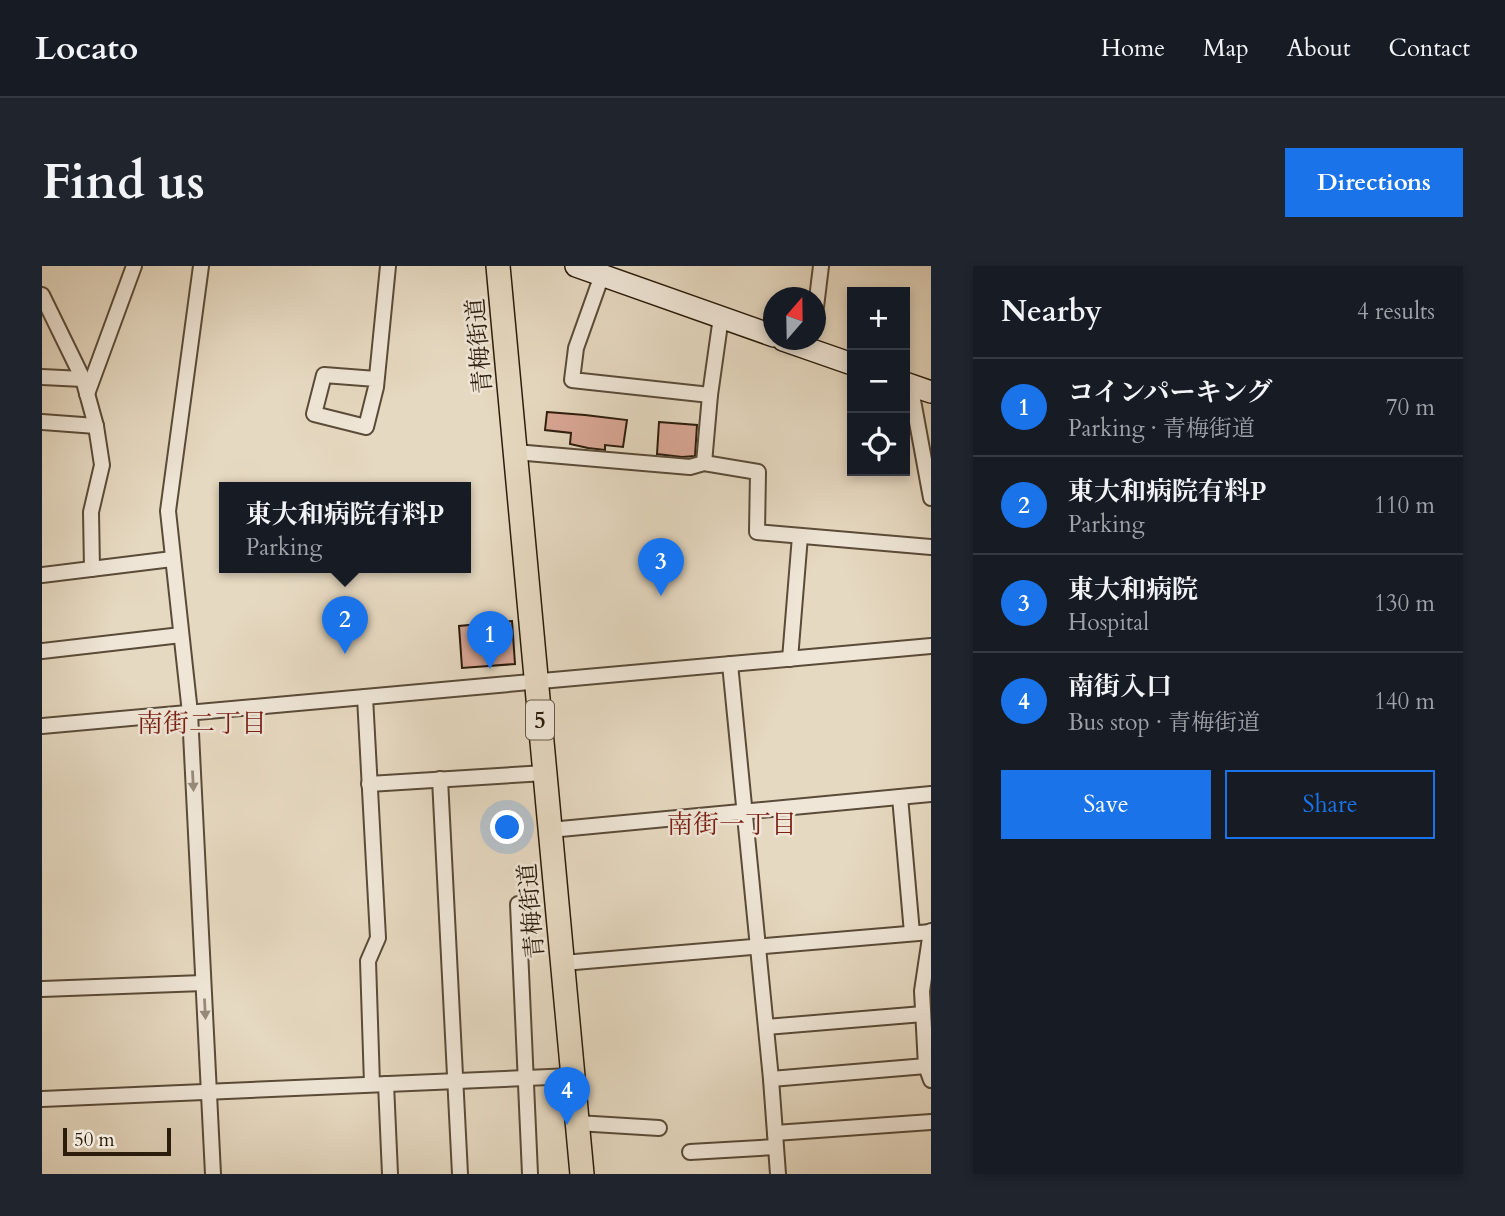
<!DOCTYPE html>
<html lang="en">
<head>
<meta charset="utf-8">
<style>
	:root { --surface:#171b24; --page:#20242c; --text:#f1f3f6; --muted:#9ea1a6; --line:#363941; --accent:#1a73e8 }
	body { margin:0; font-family:Cardo,"Noto Serif JP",serif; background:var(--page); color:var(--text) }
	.controls { position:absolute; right:21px; top:21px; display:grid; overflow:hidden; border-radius:0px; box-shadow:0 4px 10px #0003 }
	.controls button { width:63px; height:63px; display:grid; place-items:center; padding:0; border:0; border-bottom:2px solid var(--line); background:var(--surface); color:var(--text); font:35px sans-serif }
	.compass { position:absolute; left:721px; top:21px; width:63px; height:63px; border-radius:50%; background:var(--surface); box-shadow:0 4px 10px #0003; rotate:20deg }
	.scale { position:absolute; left:21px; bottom:18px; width:108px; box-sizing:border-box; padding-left:7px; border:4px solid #2b1c0b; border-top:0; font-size:19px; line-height:24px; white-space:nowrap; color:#2b1c0b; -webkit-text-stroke:5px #efe6d7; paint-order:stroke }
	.you { position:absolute; left:466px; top:562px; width:24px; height:24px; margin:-18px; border:5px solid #fff; border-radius:50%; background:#1a73e8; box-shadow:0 0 0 10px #1a73e833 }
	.badge { display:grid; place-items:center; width:46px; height:46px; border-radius:50%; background:var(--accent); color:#fff; font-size:23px; font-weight:700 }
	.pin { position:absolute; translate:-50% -58px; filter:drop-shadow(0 2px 4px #0008) }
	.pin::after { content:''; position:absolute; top:37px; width:24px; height:21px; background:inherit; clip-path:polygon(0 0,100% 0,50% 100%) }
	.popup { position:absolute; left:177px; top:216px; width:252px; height:91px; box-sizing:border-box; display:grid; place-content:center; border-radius:0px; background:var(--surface); filter:drop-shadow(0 2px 5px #0005); font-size:23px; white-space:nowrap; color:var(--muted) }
	.popup b { font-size:26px; color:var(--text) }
	.popup::after { content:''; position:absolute; left:50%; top:100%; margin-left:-14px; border:14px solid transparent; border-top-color:var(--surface) }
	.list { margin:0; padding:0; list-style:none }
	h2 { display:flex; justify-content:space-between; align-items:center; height:91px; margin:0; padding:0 28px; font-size:30px }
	h2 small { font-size:23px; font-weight:400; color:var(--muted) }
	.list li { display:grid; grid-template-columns:46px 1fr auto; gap:21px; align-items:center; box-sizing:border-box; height:98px; padding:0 28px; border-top:2px solid var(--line) }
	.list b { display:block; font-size:26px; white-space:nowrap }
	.list p { margin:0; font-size:23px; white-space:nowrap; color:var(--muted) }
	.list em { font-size:23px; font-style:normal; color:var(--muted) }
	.actions { display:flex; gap:14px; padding:21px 28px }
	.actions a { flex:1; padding:16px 0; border:2px solid var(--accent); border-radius:0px; text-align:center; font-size:24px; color:var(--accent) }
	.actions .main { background:var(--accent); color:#fff }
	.icon { flex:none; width:38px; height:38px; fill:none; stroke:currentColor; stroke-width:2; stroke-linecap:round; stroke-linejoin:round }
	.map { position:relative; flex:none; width:889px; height:908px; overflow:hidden; border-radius:0px }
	header { display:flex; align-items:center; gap:42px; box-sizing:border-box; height:98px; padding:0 35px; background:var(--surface); border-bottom:2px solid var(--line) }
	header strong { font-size:33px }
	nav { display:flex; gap:38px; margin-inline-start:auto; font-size:24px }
	.intro { display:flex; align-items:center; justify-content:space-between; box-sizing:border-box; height:168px; padding:0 42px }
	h1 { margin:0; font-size:49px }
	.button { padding:18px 32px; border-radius:0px; background:var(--accent); color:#fff; font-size:24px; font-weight:700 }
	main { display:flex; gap:42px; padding:0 42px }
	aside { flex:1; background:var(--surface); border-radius:0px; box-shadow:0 4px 10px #0003 }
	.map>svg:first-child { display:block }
	.building { fill:#daa796; stroke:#2b1c0b; stroke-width:2 }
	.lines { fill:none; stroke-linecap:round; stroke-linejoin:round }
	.street-casing { stroke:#5a4b38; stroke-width:18 }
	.secondary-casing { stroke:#2b1c0b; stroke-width:24 }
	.primary-casing { stroke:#2b1c0b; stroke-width:26 }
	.street { stroke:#efe6d7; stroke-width:14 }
	.secondary { stroke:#efe6d7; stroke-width:21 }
	.primary { stroke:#e6d9c1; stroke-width:23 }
	.oneway { fill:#978b7b }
	.labels { text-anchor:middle; stroke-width:5; stroke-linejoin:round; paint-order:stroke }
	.shield { fill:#efe6d7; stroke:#665948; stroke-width:2 }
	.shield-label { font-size:23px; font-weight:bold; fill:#2b1c0b }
	.street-label { font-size:24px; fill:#2b1c0b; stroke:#efe6d7 }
	.neighbourhood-label { font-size:26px; fill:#7a1f14; stroke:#efe6d7 }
</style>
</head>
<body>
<header>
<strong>Locato</strong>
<nav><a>Home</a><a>Map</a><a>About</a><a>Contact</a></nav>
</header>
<div class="intro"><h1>Find us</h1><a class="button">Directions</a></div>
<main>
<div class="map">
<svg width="889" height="908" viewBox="0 0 889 908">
	<rect width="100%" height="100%" fill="#e6d9c1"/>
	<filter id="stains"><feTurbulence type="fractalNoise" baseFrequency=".00286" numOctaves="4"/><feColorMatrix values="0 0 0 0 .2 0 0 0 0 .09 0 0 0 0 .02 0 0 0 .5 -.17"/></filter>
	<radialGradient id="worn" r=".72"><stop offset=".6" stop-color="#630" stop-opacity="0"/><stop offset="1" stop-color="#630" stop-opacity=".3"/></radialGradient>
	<g class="building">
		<path d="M505 146 543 149 585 154 581 181 563 179V184L546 182 528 178 529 167 503 164Z"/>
		<path d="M617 156 655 159 653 190 640 191 615 188Z"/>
		<path d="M470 355 473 398 420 402 417 360Z"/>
	</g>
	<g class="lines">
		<g class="street-casing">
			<g id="street">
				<path d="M159 0 126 245 148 447 171 908"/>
				<path d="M560 9 534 82 530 114 668 129"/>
				<path d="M0 29 41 113 54 160 60 199 49 246 50 303"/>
				<path d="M774 41 779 0"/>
				<path d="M0 111 41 113"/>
				<path d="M334 113 282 109 272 148 324 161 334 121 346 0"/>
				<path d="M868 118 889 232"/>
				<path d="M45 128 92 0"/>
				<path d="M0 156 54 160"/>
				<path d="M473 186 648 201 662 197 716 206 715 266 889 281"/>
				<path d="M662 197 668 129 679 51"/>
				<path d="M0 309 130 293"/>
				<path d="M0 385 139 369"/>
				<path d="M748 393 758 270"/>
				<path d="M688 398 729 813 736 908"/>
				<path d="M323 431 336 672 326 695 330 818"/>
				<path d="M0 460 889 380"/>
				<path d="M398 513 418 908"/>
				<path d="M327 518 503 507"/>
				<path d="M858 531 870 667"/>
				<path d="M508 564 889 528"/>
				<path d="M476 638 488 908"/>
				<path d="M889 665 880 725 884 800 889 814"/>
				<path d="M521 697 889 666"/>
				<path d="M0 723 161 717"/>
				<path d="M724 761 881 748"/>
				<path d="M729 813 884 800"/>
				<path d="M344 818 348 908"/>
				<path d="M0 833 531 810"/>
				<path d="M535 857 617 862"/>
				<path d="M733 867 889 856"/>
				<path d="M648 886 733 881"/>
			</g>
		</g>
		<g class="secondary-casing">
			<g id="secondary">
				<path d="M534 0 732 70"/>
				<path d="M741 74 810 98"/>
				<path d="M863 117 889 126"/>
			</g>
		</g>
		<g class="primary-casing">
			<path id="primary" d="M456 0 540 908"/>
		</g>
		<use href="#street" class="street"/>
		<use href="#secondary" class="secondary"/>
		<use href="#primary" class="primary"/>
	</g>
	<defs><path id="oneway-solid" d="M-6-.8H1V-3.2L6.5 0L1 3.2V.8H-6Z" transform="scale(1.75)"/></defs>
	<g class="oneway">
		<use href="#oneway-solid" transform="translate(151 515) rotate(87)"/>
		<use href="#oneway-solid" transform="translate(163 743) rotate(87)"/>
	</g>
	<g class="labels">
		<rect class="shield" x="484" y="434.5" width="28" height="39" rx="5"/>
		<g class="shield-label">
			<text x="498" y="462">5</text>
		</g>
		<g class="street-label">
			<text transform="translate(437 80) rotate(-95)" y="8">青梅街道</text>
			<text transform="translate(489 645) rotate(-95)" y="8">青梅街道</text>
		</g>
		<g class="neighbourhood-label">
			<text x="160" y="466">南街二丁目</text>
			<text x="690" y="567">南街一丁目</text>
		</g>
	</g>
	<rect width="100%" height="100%" filter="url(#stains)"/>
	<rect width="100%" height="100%" fill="url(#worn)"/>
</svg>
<div class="controls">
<button>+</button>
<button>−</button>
<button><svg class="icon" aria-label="locate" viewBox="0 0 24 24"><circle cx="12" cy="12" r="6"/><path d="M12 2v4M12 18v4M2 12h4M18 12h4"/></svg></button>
</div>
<svg class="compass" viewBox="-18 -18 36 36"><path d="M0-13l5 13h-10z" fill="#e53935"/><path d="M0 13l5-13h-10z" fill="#9ea1a6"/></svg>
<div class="scale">50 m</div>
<div class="you"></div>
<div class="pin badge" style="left:448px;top:403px">1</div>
<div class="pin badge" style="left:303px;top:388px">2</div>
<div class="popup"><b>東大和病院有料P</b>Parking</div>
<div class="pin badge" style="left:619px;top:330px">3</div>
<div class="pin badge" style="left:525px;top:859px">4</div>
</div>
<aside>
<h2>Nearby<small>4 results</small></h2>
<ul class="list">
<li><span class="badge">1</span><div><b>コインパーキング</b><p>Parking · 青梅街道</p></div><em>70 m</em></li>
<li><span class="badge">2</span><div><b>東大和病院有料P</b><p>Parking</p></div><em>110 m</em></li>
<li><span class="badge">3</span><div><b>東大和病院</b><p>Hospital</p></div><em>130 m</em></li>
<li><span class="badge">4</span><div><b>南街入口</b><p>Bus stop · 青梅街道</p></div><em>140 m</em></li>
</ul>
<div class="actions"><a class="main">Save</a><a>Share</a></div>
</aside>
</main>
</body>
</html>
